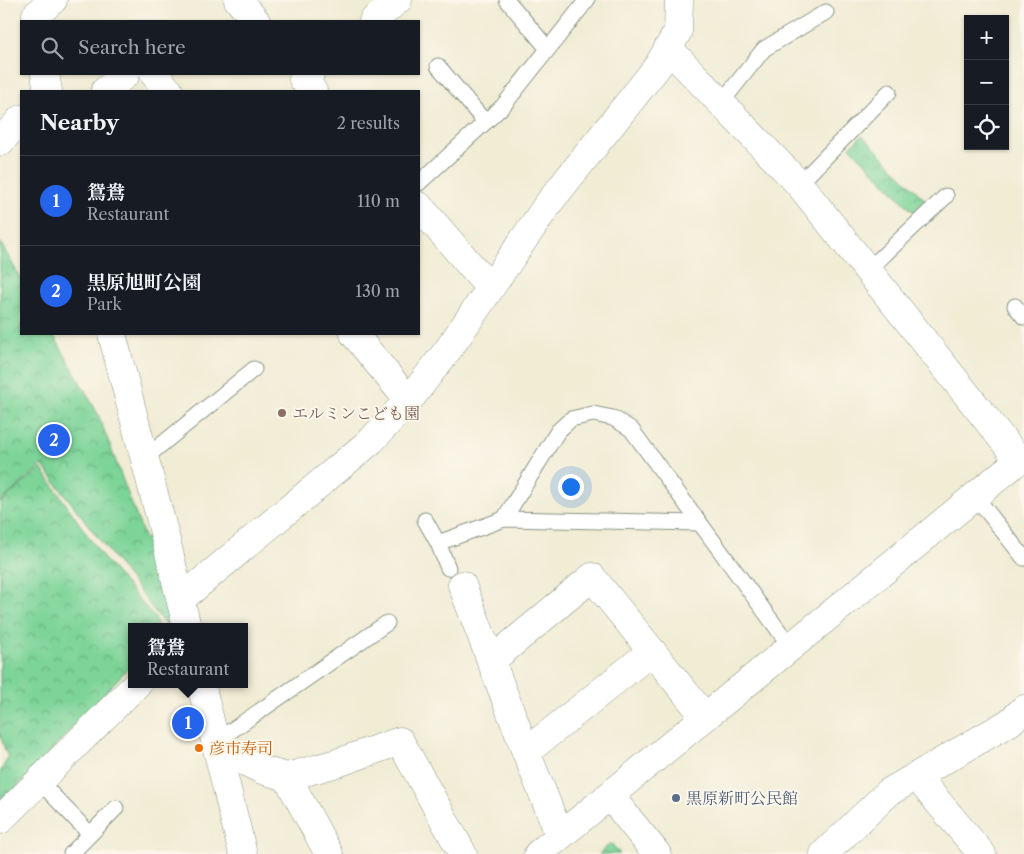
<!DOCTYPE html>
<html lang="en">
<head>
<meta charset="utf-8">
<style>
	:root { --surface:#171b24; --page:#242831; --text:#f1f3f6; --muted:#9ea1a6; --line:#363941; --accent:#2563eb }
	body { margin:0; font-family:"Libre Caslon Text","Noto Serif JP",serif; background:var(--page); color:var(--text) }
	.controls { position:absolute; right:15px; top:15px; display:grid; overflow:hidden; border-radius:0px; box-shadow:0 1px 4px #0004 }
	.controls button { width:45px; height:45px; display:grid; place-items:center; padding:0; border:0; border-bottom:1px solid var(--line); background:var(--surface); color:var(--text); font:25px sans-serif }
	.you { position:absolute; left:570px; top:486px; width:18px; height:18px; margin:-12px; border:4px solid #fff; border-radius:50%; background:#1a73e8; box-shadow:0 0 0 8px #1a73e833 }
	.badge { display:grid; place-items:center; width:32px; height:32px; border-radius:50%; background:var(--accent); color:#fff; font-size:16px; font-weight:700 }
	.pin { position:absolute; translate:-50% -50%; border:2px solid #fff; box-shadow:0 1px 5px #0006 }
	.popup { position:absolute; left:128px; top:623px; width:120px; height:65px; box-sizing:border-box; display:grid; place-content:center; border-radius:0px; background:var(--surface); filter:drop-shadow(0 1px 4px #0005); font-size:16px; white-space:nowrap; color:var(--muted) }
	.popup b { font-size:19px; color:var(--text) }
	.popup::after { content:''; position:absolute; left:50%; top:100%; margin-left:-10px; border:10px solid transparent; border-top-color:var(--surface) }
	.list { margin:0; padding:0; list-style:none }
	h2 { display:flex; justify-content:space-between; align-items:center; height:65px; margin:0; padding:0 20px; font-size:21px }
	h2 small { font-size:16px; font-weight:400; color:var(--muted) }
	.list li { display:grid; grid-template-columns:32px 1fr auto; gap:15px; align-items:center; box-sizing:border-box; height:90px; padding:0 20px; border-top:1px solid var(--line) }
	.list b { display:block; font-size:19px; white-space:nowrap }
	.list p { margin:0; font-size:16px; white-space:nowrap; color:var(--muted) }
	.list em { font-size:16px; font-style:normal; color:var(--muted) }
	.icon { flex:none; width:28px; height:28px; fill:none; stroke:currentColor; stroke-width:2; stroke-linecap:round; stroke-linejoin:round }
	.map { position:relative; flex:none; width:1024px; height:854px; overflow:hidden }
	.search { position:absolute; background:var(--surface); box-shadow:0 1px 4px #0004; left:20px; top:20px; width:400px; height:55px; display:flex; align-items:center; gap:12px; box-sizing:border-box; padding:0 18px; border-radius:0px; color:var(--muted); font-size:19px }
	.panel { position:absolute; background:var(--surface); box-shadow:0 1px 4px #0004; left:20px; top:90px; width:400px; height:245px; border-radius:0px }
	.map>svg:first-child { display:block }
	.park { fill:url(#park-crowns); stroke:#4e8866 }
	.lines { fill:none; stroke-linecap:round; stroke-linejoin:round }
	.lane-casing { stroke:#889484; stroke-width:17 }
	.street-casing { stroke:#889484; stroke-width:29 }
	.lane { stroke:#fff; stroke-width:15 }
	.street { stroke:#fff; stroke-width:28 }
	.education-dot { fill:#8d6e63; stroke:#fbf7ec; stroke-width:2 }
	.food-dot { fill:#e8710a; stroke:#fbf7ec; stroke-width:2 }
	.service-dot { fill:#5c6f8a; stroke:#fbf7ec; stroke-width:2 }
	.labels { text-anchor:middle; stroke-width:4; stroke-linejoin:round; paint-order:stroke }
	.education-label { font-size:16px; fill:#785e54; stroke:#fbf7ec; text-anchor:start }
	.food-label { font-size:16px; fill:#c56008; stroke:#fbf7ec; text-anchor:start }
	.service-label { font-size:16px; fill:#4e5e75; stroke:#fbf7ec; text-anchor:start }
</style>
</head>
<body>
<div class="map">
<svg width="1024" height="854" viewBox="0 0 1024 854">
	<defs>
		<pattern id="park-crowns" width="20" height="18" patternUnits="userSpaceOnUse" patternTransform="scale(1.25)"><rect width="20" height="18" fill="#7dd498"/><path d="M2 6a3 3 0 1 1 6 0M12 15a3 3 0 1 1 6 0" fill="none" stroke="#66ad7d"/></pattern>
	</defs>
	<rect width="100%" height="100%" fill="#fbf7ec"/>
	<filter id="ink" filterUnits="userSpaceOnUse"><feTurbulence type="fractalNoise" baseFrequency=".02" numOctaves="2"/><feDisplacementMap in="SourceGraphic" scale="10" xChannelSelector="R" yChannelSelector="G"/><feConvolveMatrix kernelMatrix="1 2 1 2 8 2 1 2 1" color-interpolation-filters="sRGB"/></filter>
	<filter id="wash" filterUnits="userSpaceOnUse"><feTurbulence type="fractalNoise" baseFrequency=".0096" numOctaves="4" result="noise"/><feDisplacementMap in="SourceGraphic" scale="20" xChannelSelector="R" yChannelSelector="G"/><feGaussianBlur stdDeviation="1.12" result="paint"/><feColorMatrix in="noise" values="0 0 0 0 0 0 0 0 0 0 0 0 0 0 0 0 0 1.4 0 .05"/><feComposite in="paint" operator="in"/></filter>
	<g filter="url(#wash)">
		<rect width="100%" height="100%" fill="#f1ecd4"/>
		<g class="park">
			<path d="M862 135 925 200 913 212 850 147Z"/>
			<path d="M0 242 21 279V334H53L98 414 145 539 151 537 171 622 166 626 42 465 0 502Z"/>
			<path d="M41 468 104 559 155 618 158 627H132V664L0 805V772L8 758 0 735V503Z"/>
			<path d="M611 843 620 854H599Z"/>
		</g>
	</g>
	<g filter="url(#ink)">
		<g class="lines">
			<g class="lane-casing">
				<g id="lane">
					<path d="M507 0 548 49"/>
					<path d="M438 66 485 122"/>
					<path d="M721 103 764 49 826 12"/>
					<path d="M419 183 503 106 587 0"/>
					<path d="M799 184 889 92"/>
					<path d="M868 270 946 196"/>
					<path d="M1015 306 1024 317"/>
					<path d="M145 458 254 369"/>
					<path d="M975 496 1024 558"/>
					<path d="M504 519 558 431 571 419 593 414 613 418 631 429 790 646"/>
					<path d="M425 520 438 543 448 568"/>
					<path d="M438 543 504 519 700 523"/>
					<path d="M215 742 387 623"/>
					<path d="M39 781 90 834"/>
					<path d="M71 854 116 808"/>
				</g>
			</g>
			<g class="street-casing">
				<g id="street">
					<path d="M238 0 256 21"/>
					<path d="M36 15 53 0"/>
					<path d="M373 21 398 0"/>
					<path d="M668 48 799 184 1019 460"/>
					<path d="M45 74 48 91"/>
					<path d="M154 74 169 91"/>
					<path d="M310 74 303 79 313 91"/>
					<path d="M105 91 126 74"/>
					<path d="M0 142 21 119"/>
					<path d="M419 206 490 288"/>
					<path d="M112 334 166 540 187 627"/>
					<path d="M354 334 408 400"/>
					<path d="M462 585 526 752 560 836"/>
					<path d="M181 599 372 440 413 395 450 347 548 204 658 66 678 31 679 0"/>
					<path d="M491 661 592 577 705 717"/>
					<path d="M201 684 243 854"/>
					<path d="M217 748 262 770 287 777 337 763 400 741 463 854"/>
					<path d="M526 752 652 651"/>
					<path d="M916 776 982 854"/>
					<path d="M287 777 329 854"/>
					<path d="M610 796 657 854"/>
					<path d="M0 820 137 684"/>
					<path d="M538 854 1024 456"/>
					<path d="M824 854 889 792 1010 722 1024 709"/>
				</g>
			</g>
			<use href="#lane" class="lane"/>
			<use href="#street" class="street"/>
		</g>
	</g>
	<circle class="education-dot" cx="282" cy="413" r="5"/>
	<circle class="food-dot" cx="199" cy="748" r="5"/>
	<circle class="service-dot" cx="676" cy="798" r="5"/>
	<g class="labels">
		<g class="education-label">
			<text x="292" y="419">エルミンこども園</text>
		</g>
		<g class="food-label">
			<text x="209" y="754">彦市寿司</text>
		</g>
		<g class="service-label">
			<text x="686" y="804">黒原新町公民館</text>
		</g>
	</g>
</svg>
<div class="controls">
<button>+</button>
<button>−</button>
<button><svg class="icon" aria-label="locate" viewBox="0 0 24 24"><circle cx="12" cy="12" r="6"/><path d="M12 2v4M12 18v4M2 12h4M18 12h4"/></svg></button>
</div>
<div class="you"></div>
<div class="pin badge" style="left:188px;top:723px">1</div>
<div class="popup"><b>鴛鴦</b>Restaurant</div>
<div class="pin badge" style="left:54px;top:440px">2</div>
<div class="search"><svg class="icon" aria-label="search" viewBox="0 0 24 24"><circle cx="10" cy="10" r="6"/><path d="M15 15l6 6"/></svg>Search here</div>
<section class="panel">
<h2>Nearby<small>2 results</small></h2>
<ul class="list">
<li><span class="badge">1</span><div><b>鴛鴦</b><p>Restaurant</p></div><em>110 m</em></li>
<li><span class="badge">2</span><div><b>黒原旭町公園</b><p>Park</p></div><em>130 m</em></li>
</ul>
</section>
</div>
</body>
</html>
